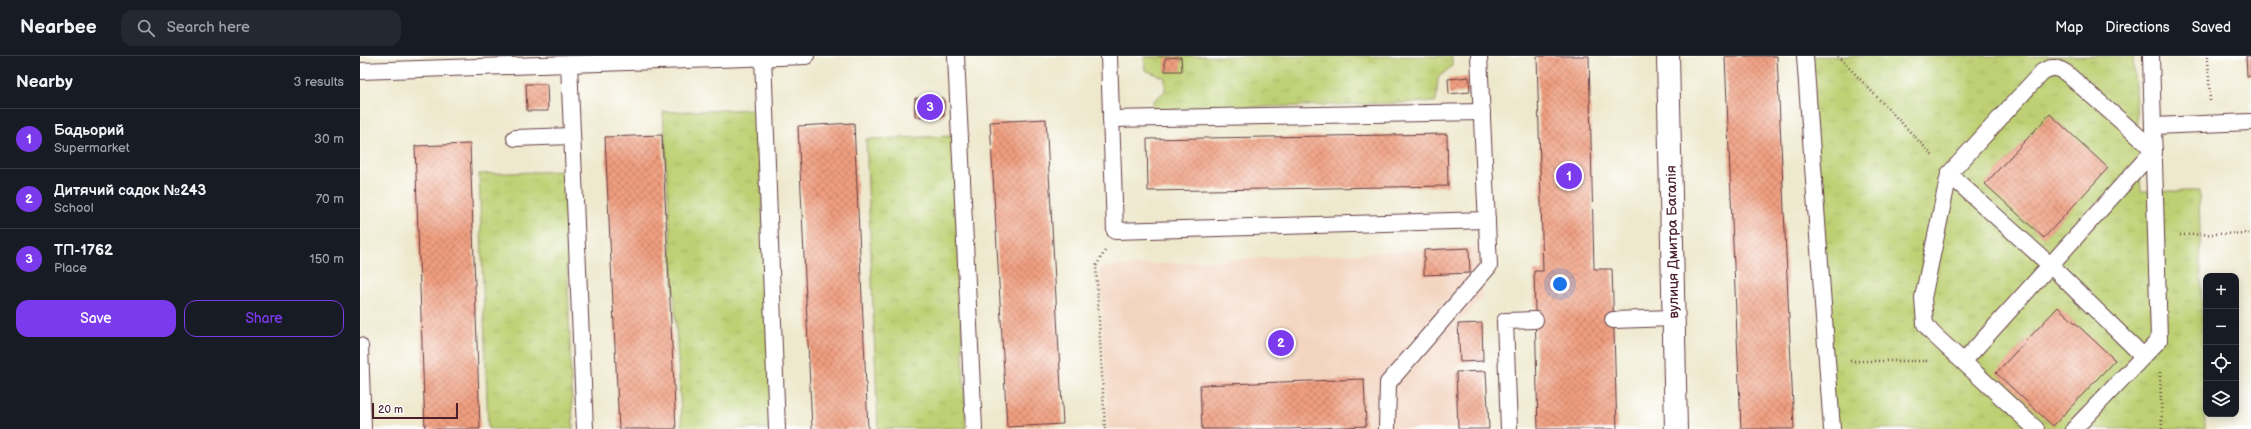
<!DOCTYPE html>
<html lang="en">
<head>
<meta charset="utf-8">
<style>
	:root { --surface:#171b24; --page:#242831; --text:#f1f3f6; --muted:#9ea1a6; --line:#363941; --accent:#7c3aed }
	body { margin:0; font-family:"Balsamiq Sans",sans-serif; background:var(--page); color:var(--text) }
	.controls { position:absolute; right:12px; bottom:12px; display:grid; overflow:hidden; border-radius:8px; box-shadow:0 2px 10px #0003 }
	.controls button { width:36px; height:36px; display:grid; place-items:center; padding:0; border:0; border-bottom:1px solid var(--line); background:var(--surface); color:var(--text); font:20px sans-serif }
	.scale { position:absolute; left:12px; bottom:10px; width:86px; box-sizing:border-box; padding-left:4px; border:2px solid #4a1f2b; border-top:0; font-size:11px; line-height:14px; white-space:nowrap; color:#4a1f2b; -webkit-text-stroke:3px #fff; paint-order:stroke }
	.you { position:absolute; left:1200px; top:228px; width:14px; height:14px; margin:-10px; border:3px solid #fff; border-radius:50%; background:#1a73e8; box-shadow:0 0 0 6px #1a73e833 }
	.badge { display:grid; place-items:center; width:26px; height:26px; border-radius:50%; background:var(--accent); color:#fff; font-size:13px; font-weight:700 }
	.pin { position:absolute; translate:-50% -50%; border:2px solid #fff; box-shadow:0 1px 4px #0006 }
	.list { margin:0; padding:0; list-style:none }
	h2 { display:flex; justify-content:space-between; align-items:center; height:52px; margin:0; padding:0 16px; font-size:17px }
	h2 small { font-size:13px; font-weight:400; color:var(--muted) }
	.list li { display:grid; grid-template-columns:26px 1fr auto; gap:12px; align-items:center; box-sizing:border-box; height:60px; padding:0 16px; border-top:1px solid var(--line) }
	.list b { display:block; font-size:15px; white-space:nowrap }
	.list p { margin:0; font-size:13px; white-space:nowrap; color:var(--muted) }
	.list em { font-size:13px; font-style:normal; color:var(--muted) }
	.actions { display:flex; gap:8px; padding:12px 16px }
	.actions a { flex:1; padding:9px 0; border:1px solid var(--accent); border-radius:12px; text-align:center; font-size:14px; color:var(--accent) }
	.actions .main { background:var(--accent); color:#fff }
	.icon { flex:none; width:22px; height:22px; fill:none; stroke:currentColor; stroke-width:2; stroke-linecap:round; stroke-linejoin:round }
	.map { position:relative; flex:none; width:1891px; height:373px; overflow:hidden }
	header { display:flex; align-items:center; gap:24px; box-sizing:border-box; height:56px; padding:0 20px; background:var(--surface); border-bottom:1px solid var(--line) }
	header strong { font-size:19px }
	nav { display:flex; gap:22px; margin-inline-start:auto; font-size:14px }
	.search { width:280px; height:36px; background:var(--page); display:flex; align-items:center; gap:10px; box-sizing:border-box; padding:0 14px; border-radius:12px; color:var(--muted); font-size:15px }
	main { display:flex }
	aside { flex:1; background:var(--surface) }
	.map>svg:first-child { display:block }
	.built { fill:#f3d4bf }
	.grass { fill:url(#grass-tufts); stroke:#84784f }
	.building { fill:url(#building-cross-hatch) }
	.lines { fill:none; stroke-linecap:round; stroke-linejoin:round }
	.lane-casing { stroke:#633d43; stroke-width:18 }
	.street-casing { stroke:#633d43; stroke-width:24 }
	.path { stroke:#633d43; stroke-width:2.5; stroke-dasharray:1 3; stroke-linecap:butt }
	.lane { stroke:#fff; stroke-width:16 }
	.street { stroke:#fff; stroke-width:22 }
	.labels { text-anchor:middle; stroke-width:4; stroke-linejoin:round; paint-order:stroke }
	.street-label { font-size:14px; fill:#4a1f2b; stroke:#fff }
</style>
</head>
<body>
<header>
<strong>Nearbee</strong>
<div class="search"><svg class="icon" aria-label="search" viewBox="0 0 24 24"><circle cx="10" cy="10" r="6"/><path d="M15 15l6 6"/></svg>Search here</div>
<nav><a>Map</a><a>Directions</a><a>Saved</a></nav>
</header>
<main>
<aside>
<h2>Nearby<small>3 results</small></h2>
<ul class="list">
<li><span class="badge">1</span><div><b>Бадьорий</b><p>Supermarket</p></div><em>30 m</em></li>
<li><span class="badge">2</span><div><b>Дитячий садок №243</b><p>School</p></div><em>70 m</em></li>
<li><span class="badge">3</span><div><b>ТП-1762</b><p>Place</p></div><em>150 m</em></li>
</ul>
<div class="actions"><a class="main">Save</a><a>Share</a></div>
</aside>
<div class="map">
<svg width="1891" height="373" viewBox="0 0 1891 373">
	<defs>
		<pattern id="grass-tufts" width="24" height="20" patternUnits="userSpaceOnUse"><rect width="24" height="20" fill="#bed073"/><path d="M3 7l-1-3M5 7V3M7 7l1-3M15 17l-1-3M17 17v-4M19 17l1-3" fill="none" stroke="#a5b264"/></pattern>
		<pattern id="building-cross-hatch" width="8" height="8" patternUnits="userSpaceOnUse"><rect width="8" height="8" fill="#f09f80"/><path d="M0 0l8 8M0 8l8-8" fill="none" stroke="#c48169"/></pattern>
	</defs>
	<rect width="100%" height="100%" fill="#fff"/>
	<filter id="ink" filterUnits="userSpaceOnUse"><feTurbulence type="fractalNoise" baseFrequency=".025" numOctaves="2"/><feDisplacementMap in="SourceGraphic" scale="8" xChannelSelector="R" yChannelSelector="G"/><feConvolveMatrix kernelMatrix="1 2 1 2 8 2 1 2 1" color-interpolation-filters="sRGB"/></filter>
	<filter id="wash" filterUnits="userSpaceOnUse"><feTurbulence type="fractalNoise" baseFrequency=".012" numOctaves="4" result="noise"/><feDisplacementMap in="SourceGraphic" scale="16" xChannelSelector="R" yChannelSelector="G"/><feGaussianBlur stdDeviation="0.9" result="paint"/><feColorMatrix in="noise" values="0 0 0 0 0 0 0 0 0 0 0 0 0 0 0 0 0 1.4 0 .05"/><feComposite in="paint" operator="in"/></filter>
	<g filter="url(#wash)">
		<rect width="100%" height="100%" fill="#eee8cc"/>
		<path class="built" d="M1120 191 1122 242 1098 268 1100 306 1096 316 1098 373H748L740 211Z"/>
		<g class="grass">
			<path d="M837 0H1092V10L1078 22 1076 46 793 54V45L805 35V22L785 14 784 1Z"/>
			<path d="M1449 0H1773L1781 135H1839L1845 373H1472Z"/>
			<path d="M398 53 412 373H322L303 56Z"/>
			<path d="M594 80 606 372 518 373 506 83Z"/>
			<path d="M204 115 213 373H128L119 118Z"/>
		</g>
		<g id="blocks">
			<g class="building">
				<path d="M1177 0H1229L1234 213H1252L1257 373H1178L1174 215H1183Z"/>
				<path d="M1365 0H1417L1434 373H1381Z"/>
				<path d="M1886 0H1891V20H1887Z"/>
				<path d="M821 1 822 15H805V2Z"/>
				<path d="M1109 21 1110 36 1089 38 1088 23Z"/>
				<path d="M166 28H187L188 55H167Z"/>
				<path d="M555 42H584V60L555 61Z"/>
				<path d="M1690 58 1748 112 1684 182 1625 128Z"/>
				<path d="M686 63 703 368 647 371 630 66Z"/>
				<path d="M494 67 508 373H452L438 70Z"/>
				<path d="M1087 78 1088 130 788 135 787 83Z"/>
				<path d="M302 79 316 373H259L245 81Z"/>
				<path d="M110 88 120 373H65L55 90Z"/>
				<path d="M1109 192 1110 217 1064 219V194Z"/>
				<path d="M1698 251 1755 304 1693 370 1636 317Z"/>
				<path d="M1122 267 1123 305 1100 306 1098 268Z"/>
				<path d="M1126 315 1129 373H1098L1096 316Z"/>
				<path d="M1004 323 1006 370 929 373H842L840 329Z"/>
			</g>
		</g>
	</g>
	<g filter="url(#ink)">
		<use href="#blocks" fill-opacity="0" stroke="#633d43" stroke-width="1"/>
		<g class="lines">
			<g class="lane-casing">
				<g id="lane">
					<path d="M596 0 614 373"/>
					<path d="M749 0 755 175 1127 164"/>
					<path d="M1445 0 1472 373"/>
					<path d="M403 1 417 373"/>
					<path d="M209 8 225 373"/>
					<path d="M0 15 446 0"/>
					<path d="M751 63 1122 56"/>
					<path d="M1793 70 1891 66"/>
					<path d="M155 82 212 80"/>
					<path d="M1589 118 1563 242 1565 268 1572 277 1676 373"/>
					<path d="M1253 264 1313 262"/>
					<path d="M0 290 3 373"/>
					<path d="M1604 305 1794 94 1706 17C1697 11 1691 10 1682 16L1589 118 1690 209 1783 300"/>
					<path d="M1027 373 1028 327 1129 210 1119 0"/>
					<path d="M1149 373 1145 265 1175 264"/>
					<path d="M1714 373 1799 284 1791 0"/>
				</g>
			</g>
			<g class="street-casing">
				<path id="street" d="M1308 0 1316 373"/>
			</g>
			<g class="path">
				<path d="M1478 0 1574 101"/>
				<path d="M1848 0 1850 45"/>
				<path d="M1820 179 1891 177"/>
				<path d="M745 195 736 210 745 373"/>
				<path d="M1490 305H1569"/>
				<path d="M1800 316 1802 373"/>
			</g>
			<use href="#lane" class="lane"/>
			<use href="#street" class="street"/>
		</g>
	</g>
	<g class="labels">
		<g class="street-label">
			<text transform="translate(1312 186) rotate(-91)" y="5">вулиця Дмитра Багалія</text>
		</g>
	</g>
</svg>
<div class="controls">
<button>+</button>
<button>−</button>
<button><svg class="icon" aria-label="locate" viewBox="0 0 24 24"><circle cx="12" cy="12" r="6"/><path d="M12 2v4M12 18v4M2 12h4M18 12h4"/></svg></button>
<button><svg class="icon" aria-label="layers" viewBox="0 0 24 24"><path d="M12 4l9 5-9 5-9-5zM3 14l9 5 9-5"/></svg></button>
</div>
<div class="scale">20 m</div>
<div class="you"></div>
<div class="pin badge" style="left:1209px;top:120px">1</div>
<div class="pin badge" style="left:921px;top:287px">2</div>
<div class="pin badge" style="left:570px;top:51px">3</div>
</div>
</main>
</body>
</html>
